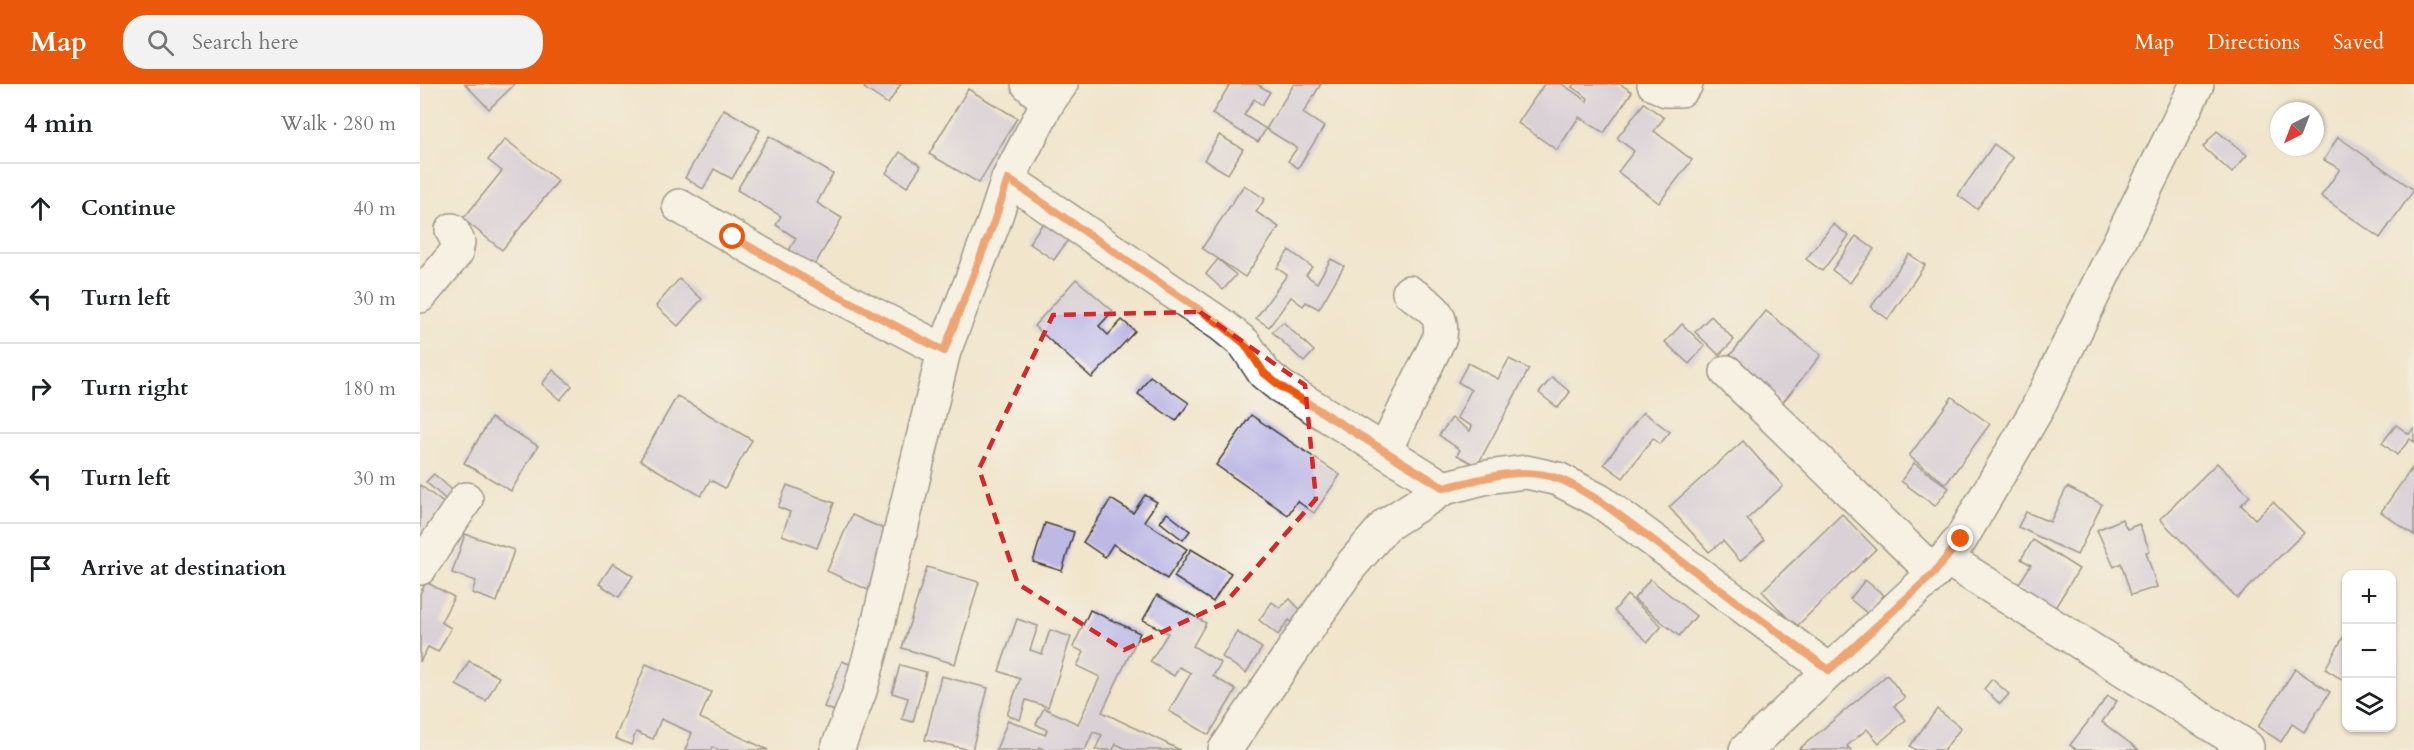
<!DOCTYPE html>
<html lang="en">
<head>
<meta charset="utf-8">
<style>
	:root { --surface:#fff; --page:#f2f2f2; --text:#202124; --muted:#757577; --line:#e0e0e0; --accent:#ea580c }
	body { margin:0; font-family:Cardo,serif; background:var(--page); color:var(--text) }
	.controls { position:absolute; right:18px; bottom:18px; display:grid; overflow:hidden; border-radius:12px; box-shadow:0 2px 4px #0004 }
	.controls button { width:54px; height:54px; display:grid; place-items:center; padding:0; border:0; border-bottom:2px solid var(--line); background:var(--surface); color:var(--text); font:30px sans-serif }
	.compass { position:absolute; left:1850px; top:18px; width:54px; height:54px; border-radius:50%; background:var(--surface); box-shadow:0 2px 4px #0004; rotate:222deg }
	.stop { position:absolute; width:18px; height:18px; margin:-14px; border:4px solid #ea580c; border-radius:50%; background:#fff }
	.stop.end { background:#ea580c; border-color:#fff; box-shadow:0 2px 6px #0008 }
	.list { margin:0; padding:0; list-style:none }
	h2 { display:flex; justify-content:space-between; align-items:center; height:78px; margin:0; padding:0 24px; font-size:26px }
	h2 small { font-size:20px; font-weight:400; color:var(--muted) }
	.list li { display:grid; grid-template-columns:39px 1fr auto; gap:18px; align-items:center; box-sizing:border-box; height:90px; padding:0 24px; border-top:2px solid var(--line) }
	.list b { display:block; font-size:22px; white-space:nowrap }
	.list em { font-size:20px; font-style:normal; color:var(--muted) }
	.icon { flex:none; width:33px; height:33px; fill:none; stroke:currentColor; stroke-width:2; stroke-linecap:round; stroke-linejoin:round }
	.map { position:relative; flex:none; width:1994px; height:666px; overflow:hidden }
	header { display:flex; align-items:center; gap:36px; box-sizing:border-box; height:84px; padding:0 30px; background:var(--accent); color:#fff }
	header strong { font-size:28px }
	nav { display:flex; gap:33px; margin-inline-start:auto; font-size:21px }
	.search { width:420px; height:54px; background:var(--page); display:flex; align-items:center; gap:15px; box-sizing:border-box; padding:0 21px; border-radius:24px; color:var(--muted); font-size:22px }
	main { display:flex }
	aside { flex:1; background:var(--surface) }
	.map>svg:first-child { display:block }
	.building { fill:#beb8e5 }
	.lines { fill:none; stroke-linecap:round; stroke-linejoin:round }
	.street-casing { stroke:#3c3a36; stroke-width:36 }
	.street { stroke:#fff; stroke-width:33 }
	.route { stroke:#ea580c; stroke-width:8 }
	.marked { fill:none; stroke:#d62828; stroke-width:4.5; stroke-dasharray:12 8; stroke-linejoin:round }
</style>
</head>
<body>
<header>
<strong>Map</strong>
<div class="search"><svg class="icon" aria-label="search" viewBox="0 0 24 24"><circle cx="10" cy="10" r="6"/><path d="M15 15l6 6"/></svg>Search here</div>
<nav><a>Map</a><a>Directions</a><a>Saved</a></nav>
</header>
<main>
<aside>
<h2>4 min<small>Walk · 280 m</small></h2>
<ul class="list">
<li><svg class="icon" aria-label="ahead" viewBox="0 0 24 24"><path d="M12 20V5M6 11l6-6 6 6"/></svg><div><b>Continue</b></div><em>40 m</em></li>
<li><svg class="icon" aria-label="left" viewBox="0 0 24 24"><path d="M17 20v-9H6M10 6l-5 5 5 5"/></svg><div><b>Turn left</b></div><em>30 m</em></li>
<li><svg class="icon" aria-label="right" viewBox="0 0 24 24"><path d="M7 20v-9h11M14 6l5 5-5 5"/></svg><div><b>Turn right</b></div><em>180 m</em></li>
<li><svg class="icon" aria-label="left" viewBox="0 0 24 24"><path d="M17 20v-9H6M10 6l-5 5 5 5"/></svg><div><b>Turn left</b></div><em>30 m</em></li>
<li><svg class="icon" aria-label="arrive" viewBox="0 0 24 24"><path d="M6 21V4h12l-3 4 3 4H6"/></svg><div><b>Arrive at destination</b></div></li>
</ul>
</aside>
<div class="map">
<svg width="1994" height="666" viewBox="0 0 1994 666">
	<rect width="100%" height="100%" fill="#f6f6f2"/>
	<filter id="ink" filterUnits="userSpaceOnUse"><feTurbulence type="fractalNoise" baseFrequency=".0167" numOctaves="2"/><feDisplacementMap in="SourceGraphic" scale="12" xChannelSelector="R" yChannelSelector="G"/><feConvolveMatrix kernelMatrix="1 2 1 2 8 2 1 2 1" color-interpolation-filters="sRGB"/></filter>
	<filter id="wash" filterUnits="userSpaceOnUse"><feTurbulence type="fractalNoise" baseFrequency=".008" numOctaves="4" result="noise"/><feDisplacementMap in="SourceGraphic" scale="24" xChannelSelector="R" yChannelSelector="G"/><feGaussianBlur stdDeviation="1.35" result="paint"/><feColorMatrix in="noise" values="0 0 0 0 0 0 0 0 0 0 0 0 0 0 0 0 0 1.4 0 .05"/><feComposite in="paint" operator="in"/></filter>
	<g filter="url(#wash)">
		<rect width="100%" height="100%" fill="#f1e5cc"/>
		<g id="blocks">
			<g class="building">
				<path d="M45 0H95L69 25Z"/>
				<path d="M447 0H481L468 20 444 4Z"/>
				<path d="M810 0H837L850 8 842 21 834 15 824 31 846 45 838 58 792 30Z"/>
				<path d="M874 0H901L883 29 904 43 878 84 868 77 877 64 846 45Z"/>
				<path d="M1124 0H1142L1167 17 1168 14 1152 3 1154 0H1200L1212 8 1184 49 1159 33 1137 66 1098 39Z"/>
				<path d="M548 5 597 34 559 99 509 70Z"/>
				<path d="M1224 19 1244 34 1234 47 1272 76 1239 119 1198 88 1214 67 1197 54Z"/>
				<path d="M304 25 340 46 312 95 294 85 283 105 265 94Z"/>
				<path d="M1797 47 1827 71 1812 89 1783 63Z"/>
				<path d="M799 51 823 65 808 90 784 76Z"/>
				<path d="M349 52 413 90 397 119 422 134 391 187 366 172 376 154 356 141 361 132 317 106Z"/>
				<path d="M1918 53 1994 106 1960 154 1901 112 1920 85 1904 76Z"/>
				<path d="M85 55 138 97 82 166 43 135 82 87 68 76Z"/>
				<path d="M1574 60 1593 74 1557 125 1538 111Z"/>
				<path d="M480 68 501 82 487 103 466 89Z"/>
				<path d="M824 101 845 115 836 128 859 143 825 193 782 164Z"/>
				<path d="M625 136 650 153 634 176 609 159Z"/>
				<path d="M1413 140 1429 152 1402 187 1386 175Z"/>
				<path d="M1436 152 1454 165 1430 199 1412 186Z"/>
				<path d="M869 166 892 183 886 191 897 199 911 175 924 182 899 225 886 218 883 222 871 213 849 243 836 234 867 191 857 184Z"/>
				<path d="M1489 170 1505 181 1468 235 1451 223Z"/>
				<path d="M798 175 816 191 803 206 786 190Z"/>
				<path d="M259 195 282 215 258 242 236 222Z"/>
				<path d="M656 195 693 227 679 242 688 251 702 236 715 247 672 294 614 242Z"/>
				<path d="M1346 227 1401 271 1363 318 1308 274Z"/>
				<path d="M1291 232 1314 256 1299 271 1275 248Z"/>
				<path d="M863 238 894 267 884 278 852 248Z"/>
				<path d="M1262 240 1285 262 1269 280 1245 258Z"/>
				<path d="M1089 275 1109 285 1057 382 1037 371 1040 366 1019 351 1032 334 1050 347 1052 342 1037 334 1051 306 1038 298 1048 279 1078 295Z"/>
				<path d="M133 286 152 302 140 316 122 300Z"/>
				<path d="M730 292 769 319 756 337 718 310Z"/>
				<path d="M1132 293 1150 308 1138 324 1119 309Z"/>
				<path d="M257 312 332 356 305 404 290 396 281 412 220 376Z"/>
				<path d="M1532 313 1570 340 1526 400 1489 372Z"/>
				<path d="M1223 328 1250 348 1240 360 1233 354 1203 394 1184 380Z"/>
				<path d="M831 331 920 391 894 429 877 417 868 431 796 381Z"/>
				<path d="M71 334 118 362 91 407 44 379Z"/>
				<path d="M1976 341 1989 350 1994 344V358L1990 355 1977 371 1962 359Z"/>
				<path d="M1323 357 1363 402 1327 435 1344 456 1320 477 1303 457 1289 468 1249 423Z"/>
				<path d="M1494 379 1529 404 1515 422 1481 397Z"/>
				<path d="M1797 379 1830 412 1821 421 1835 435 1853 418 1884 449 1817 514 1740 435Z"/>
				<path d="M1994 381V451L1961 428Z"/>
				<path d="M14 390 47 419 40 428 6 398Z"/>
				<path d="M0 401 26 421 0 454Z"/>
				<path d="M367 401 414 419 397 464 362 451 370 428 358 423Z"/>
				<path d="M1647 403 1682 420 1657 471 1598 443 1606 428 1630 438Z"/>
				<path d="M725 411 737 418 724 437 767 465 747 495 693 460 685 473 663 458 691 415 713 429Z"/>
				<path d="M747 429 770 447 763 456 740 438Z"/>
				<path d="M1422 430 1456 465 1376 543 1342 507Z"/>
				<path d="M432 431 473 449 448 506 407 487Z"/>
				<path d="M1702 435 1707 445 1719 440 1730 467 1726 468 1737 503 1711 511 1701 479 1694 483 1677 446Z"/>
				<path d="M625 439 654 448 642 487 613 478Z"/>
				<path d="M45 450 94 466 77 518 52 509 56 497 32 489Z"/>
				<path d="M1613 456 1659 485 1633 527 1596 504 1611 481 1601 475Z"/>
				<path d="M771 465 811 489 793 518 754 493Z"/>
				<path d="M193 479 213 492 199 513 179 500Z"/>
				<path d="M507 483 559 498 535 580 482 564Z"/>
				<path d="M1230 495 1276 532 1259 552 1214 515Z"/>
				<path d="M1445 496 1464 511 1448 530 1430 515Z"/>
				<path d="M6 498 34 513 21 538 31 544 18 568 8 563 0 578V510Z"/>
				<path d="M737 511 786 539 773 562 801 579 793 592 816 606 789 651 749 627 771 589 759 583 754 592 730 578 748 549 723 536Z"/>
				<path d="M1207 511 1242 542 1228 558 1194 527Z"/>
				<path d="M870 515 888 534 876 544 869 536 858 551 839 536 852 518 860 524Z"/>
				<path d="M670 526 720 549 682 628 760 666H709L696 660 693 666H675L682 651 673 648 665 666H625L619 663 618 666H576L588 636 625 651 627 646 616 640 624 624 658 640 680 593 657 582 664 568 653 563Z"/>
				<path d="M597 535 618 542 610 566 622 570 630 546 651 553 628 623 606 616 600 636 587 631 600 595 579 587Z"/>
				<path d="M817 548 842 564 826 589 802 573Z"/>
				<path d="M1926 548V598L1905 585Z"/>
				<path d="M49 577 79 593 66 617 36 601Z"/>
				<path d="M422 577 439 584 422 630 404 623Z"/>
				<path d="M226 580 291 608 280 634 348 666H298L292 663 291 666H265L272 649 241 635 233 655 216 648 211 661 195 654Z"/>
				<path d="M480 581 506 588 493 638 482 635 488 614 472 609Z"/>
				<path d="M1875 585 1910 608 1884 648 1872 640 1861 658 1838 643Z"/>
				<path d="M1467 591 1485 614 1474 622 1486 636 1459 659 1447 645 1427 662 1431 666H1378Z"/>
				<path d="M521 592 568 604 552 666 505 656Z"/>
				<path d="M1572 595 1589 610 1580 620 1564 605Z"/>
				<path d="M1688 612 1697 617 1682 638 1719 666H1657L1650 661Z"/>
				<path d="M1517 625 1541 644 1524 666H1496L1490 662Z"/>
			</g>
		</g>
	</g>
	<g filter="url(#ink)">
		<use href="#blocks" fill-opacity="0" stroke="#3c3a36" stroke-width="1.5"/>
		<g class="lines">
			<g class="street-casing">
				<g id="street">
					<path d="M608 0 628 18"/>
					<path d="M1234 0 1246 6H1261L1266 0"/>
					<path d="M588 95 803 242 825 260 844 289 860 302 1024 404"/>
					<path d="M259 122 378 191 524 267"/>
					<path d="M0 212 36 169 38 158 32 146"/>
					<path d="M1307 288 1514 489"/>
					<path d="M965 366 1020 253C1024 227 1008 221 989 208"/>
					<path d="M1527 475 1827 663"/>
					<path d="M0 484 46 415"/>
					<path d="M417 666 440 607 455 553 524 267 574 138 588 95 628 18 641 0"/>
					<path d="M805 666 929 484 966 441 1024 404 1067 393 1106 388 1138 395 1180 417 1409 586"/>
					<path d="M1326 666 1514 489 1541 455 1616 327 1777 0"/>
				</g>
			</g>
			<use href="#street" class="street"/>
		</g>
	</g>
	<g class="lines" filter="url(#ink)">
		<path class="route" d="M313 153 378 191 524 267 574 138 588 95 803 242 825 260 844 289 860 302 1024 404C1061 395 1101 381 1139 395 1153 400 1167 410 1180 417L1409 586 1514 489 1541 455"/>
	</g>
	<path d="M0 0H1994V666H0ZM780 228 885 301 896 415 806 518 704 566 598 500 559 385 633 231Z" fill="#f1e5cc" fill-opacity=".55" fill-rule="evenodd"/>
	<path class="marked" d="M780 228 885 301 896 415 806 518 704 566 598 500 559 385 633 231Z"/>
</svg>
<div class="controls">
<button>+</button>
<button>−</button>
<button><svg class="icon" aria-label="layers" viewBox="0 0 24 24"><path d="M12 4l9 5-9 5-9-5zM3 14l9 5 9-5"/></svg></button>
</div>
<svg class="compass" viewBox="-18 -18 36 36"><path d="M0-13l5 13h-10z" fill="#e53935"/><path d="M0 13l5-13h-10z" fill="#757577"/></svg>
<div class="stop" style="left:313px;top:153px"></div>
<div class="stop end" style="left:1541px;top:455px"></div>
</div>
</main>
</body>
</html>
